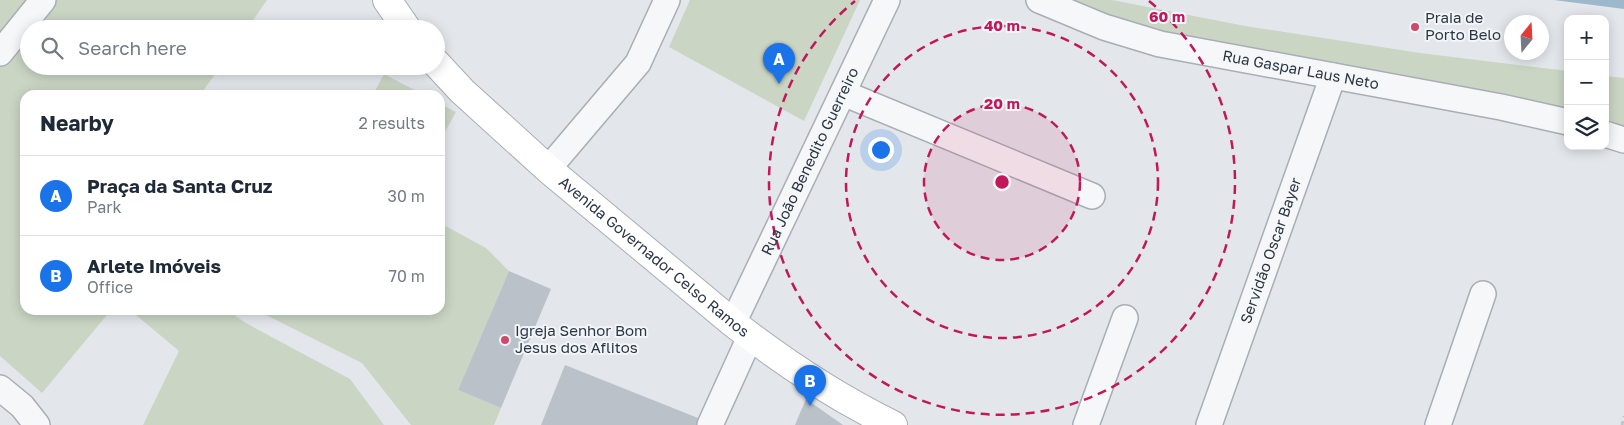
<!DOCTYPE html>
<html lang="en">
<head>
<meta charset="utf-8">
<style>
	:root { --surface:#fff; --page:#f2f2f3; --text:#1f2937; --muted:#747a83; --line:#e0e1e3; --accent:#1a73e8 }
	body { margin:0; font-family:"Golos Text",sans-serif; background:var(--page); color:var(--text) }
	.controls { position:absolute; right:15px; top:15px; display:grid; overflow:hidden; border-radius:10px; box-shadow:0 2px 12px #0003 }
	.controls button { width:45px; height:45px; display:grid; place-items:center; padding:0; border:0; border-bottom:1px solid var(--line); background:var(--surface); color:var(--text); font:25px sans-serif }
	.compass { position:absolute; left:1504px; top:15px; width:45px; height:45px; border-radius:50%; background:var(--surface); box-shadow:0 2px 12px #0003; rotate:18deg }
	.you { position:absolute; left:880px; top:149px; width:18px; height:18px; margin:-12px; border:4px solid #fff; border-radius:50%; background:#1a73e8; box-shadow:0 0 0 8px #1a73e833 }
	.badge { display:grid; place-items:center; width:32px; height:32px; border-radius:50%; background:var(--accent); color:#fff; font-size:16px; font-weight:700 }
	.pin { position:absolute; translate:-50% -41px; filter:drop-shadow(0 1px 2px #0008) }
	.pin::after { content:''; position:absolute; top:26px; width:18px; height:15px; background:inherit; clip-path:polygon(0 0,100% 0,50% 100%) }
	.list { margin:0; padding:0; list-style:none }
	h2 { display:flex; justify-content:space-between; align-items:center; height:65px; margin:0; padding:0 20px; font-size:21px }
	h2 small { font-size:16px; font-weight:400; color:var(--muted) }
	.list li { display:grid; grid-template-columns:32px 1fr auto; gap:15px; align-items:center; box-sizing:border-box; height:80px; padding:0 20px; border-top:1px solid var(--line) }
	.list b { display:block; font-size:19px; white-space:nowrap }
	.list p { margin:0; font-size:16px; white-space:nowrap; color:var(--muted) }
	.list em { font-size:16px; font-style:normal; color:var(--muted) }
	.icon { flex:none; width:28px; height:28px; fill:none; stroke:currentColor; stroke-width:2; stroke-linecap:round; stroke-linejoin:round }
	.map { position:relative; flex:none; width:1624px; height:425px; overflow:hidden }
	.search { position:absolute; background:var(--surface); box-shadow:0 2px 12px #0003; left:20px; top:20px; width:425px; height:55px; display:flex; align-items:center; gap:12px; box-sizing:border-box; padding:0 18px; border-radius:28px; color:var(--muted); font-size:19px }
	.panel { position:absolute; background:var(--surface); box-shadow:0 2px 12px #0003; left:20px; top:90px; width:425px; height:225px; border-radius:15px }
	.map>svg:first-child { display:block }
	.green { fill:#cad5c4 }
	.water { fill:#9eb8cb }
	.building { fill:#bac1c9 }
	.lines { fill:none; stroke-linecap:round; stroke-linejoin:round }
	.minor-casing { stroke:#a8aeb6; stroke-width:28 }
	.secondary-casing { stroke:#a8aeb6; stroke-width:30 }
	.path { stroke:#c1c5ca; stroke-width:3; stroke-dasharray:4 4; stroke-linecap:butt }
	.minor { stroke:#f6f7f9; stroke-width:25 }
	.secondary { stroke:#fff; stroke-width:28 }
	.ring { fill:none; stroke:#c2185b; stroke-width:2.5; stroke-dasharray:9 6 }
	.poi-dot { fill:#cf4969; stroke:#f3f6f8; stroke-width:2 }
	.labels { text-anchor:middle; stroke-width:4; stroke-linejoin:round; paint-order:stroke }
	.poi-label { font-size:15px; fill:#2b3644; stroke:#f3f6f8; text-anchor:start }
	.street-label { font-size:15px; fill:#2b3644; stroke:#f3f6f8 }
	.centre { fill:#c2185b; stroke:#f3f6f8; stroke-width:2.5 }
	.ring-label { font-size:15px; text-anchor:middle; font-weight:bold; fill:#c2185b; stroke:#f3f6f8; stroke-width:4; stroke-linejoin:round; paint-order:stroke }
</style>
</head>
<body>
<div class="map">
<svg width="1624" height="425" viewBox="0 0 1624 425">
	<rect width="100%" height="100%" fill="#e3e7eb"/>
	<g class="green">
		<path d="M0 0H267L247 29H29V66H221L200 95H25V310H111L42 393 0 356Z"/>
		<path d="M690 0H860L804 121 669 47Z"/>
		<path d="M1063 0H1112L1245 26 1420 53 1568 71V112L1147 31Z"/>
		<path d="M384 74 424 95H373Z"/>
		<path d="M1605 76 1624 78V130L1605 123Z"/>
		<path d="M440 104 456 112 440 141Z"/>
		<path d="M440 223 486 248 509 271 458 390 501 408 494 425H411L362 363 256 310H440Z"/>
		<path d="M130 310H228L244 322 350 379 384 425H143L179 351Z"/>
	</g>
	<path class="water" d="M1554 0H1624V9Z"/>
	<g class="building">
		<path d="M509 271 551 289 501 408 458 390Z"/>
		<path d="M565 365 698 418 696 425H541Z"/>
		<path d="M806 399 843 425H795Z"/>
	</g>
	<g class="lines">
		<g class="minor-casing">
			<g id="minor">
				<path id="s1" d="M1039 0 1104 27 1160 44 1501 107 1568 122"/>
				<path d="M0 53 43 0"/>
				<path d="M843 93 1092 196"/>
				<path d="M1605 134 1624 140"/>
				<path d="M548 169 638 63 667 0"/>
				<path id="s2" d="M733 323 887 0"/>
				<path d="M0 388 22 406 37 425"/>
				<path d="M710 425 750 337"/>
				<path d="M1086 425 1125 318"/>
				<path id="s3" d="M1209 425 1333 76"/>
				<path d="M1438 425 1483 294"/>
			</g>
		</g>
		<g class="secondary-casing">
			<g id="secondary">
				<path d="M387 0 407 29"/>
				<path id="s4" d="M436 63 462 91 548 169 733 323C783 362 836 397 893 425"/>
			</g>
		</g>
		<path class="path" d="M1622 425 1624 416"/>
		<use href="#minor" class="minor"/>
		<use href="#secondary" class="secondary"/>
	</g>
	<circle cx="1002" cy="182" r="78" fill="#c2185b" fill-opacity=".12"/>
	<g class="ring">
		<circle cx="1002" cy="182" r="78"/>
		<circle cx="1002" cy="182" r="156"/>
		<path d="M1149 1A233 233 0 1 1 855 1"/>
	</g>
	<g class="poi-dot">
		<circle cx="1415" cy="27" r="5"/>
		<circle cx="505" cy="340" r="5"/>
	</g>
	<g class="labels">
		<g class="poi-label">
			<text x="1425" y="23">Praia de<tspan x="1425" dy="17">Porto Belo</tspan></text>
			<text x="515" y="336">Igreja Senhor Bom<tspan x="515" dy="17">Jesus dos Aflitos</tspan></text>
		</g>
		<g class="street-label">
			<text dy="5" stroke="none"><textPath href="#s1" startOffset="272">Rua Gaspar Laus Neto</textPath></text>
			<text dy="5" stroke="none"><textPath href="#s2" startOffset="179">Rua João Benedito Guerreiro</textPath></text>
			<text dy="5" stroke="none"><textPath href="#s3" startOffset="185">Servidão Oscar Bayer</textPath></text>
			<text dy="5" stroke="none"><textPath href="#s4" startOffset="292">Avenida Governador Celso Ramos</textPath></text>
		</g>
	</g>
	<circle cx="1002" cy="182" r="8" class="centre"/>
	<g class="ring-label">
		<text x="1167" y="22">60 m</text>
		<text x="1002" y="31">40 m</text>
		<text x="1002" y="109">20 m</text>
	</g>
</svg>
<div class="controls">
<button>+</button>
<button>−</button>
<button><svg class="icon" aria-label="layers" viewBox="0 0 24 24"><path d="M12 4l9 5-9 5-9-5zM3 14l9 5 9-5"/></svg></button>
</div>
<svg class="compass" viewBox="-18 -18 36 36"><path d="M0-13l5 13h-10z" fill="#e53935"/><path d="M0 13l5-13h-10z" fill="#747a83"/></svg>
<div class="you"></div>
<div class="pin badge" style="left:779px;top:84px">A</div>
<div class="pin badge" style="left:810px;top:406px">B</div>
<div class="search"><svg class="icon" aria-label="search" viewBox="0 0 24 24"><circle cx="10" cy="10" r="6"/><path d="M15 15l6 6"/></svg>Search here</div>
<section class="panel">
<h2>Nearby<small>2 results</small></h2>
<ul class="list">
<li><span class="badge">A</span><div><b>Praça da Santa Cruz</b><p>Park</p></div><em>30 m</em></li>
<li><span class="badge">B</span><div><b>Arlete Imóveis</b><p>Office</p></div><em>70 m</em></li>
</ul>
</section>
</div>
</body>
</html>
